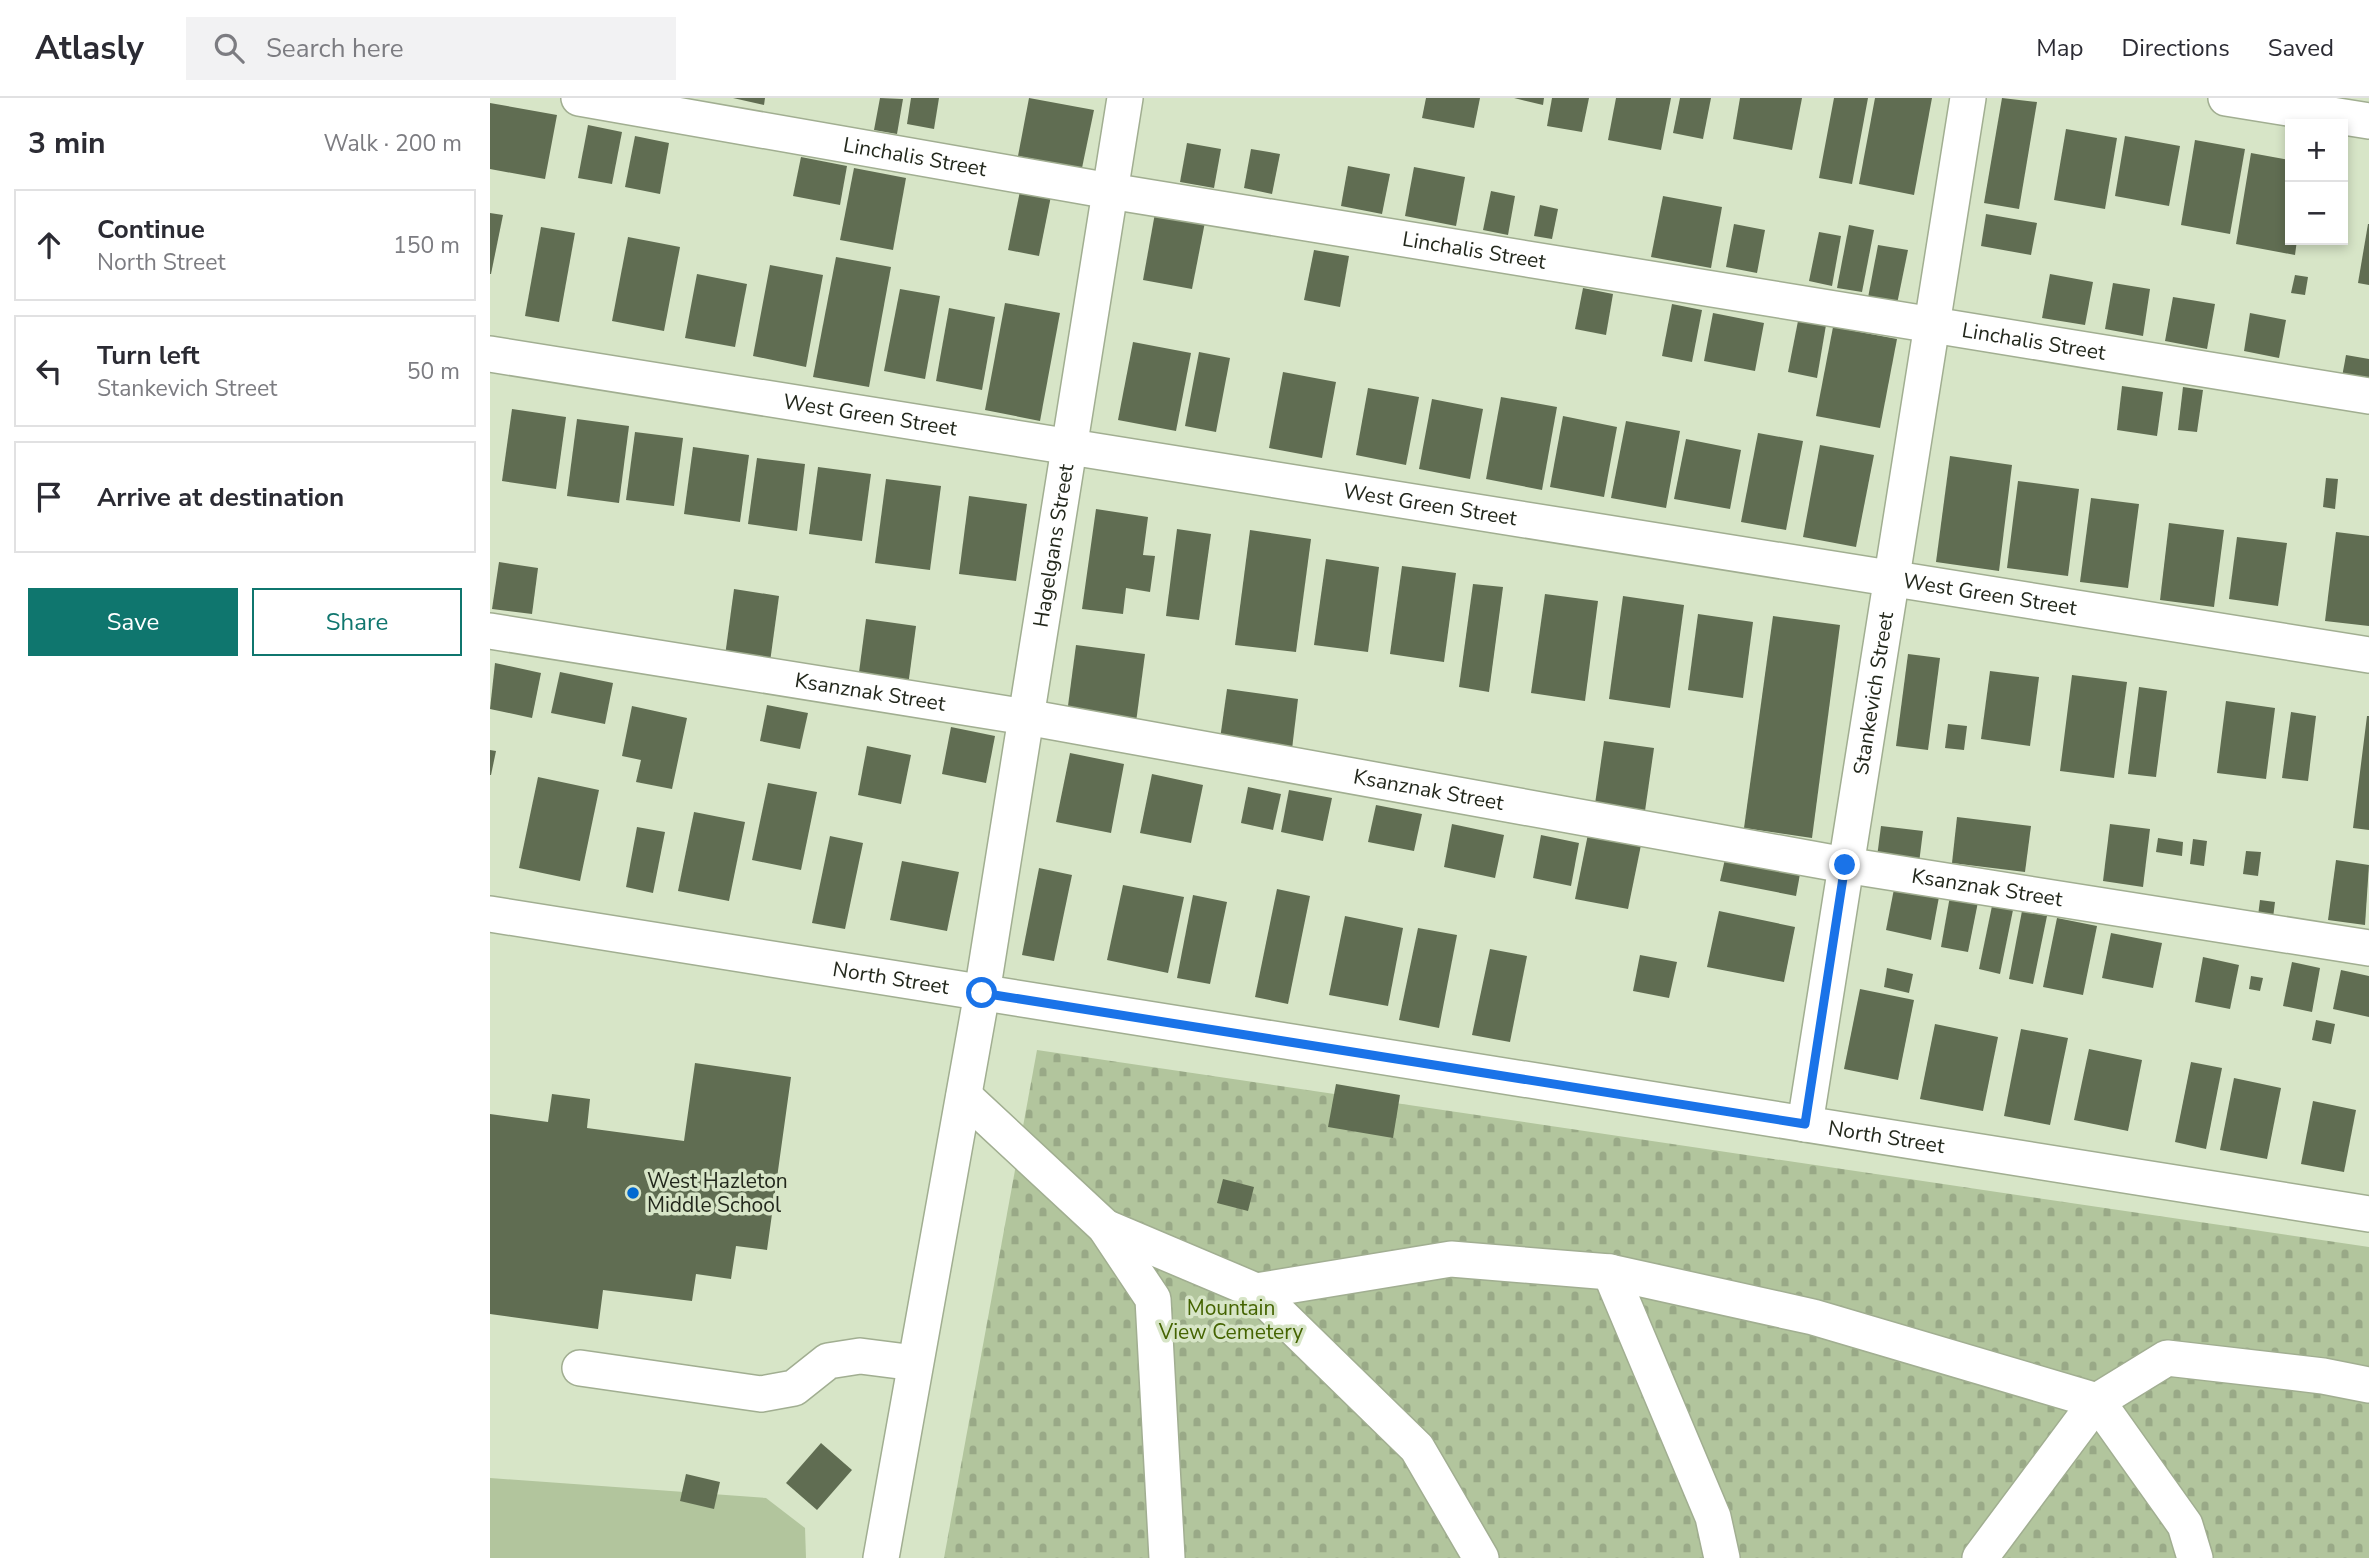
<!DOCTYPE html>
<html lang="en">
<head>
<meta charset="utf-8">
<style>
	:root { --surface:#fff; --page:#f2f2f3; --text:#2b2b33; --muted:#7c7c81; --line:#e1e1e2; --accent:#0f766e }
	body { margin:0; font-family:"Nunito Sans",sans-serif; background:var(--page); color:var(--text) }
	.controls { position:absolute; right:21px; top:21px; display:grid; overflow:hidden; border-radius:0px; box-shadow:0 4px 10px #0003 }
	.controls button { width:63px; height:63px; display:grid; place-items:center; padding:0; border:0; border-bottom:2px solid var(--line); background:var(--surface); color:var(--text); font:35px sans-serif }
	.stop { position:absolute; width:21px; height:21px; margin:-16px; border:5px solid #1a73e8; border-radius:50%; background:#fff }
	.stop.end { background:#1a73e8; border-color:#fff; box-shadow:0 2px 7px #0008 }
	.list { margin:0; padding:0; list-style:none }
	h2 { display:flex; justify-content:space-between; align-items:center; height:91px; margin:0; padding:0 28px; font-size:30px }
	h2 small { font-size:23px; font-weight:400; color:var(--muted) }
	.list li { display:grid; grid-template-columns:46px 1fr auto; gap:21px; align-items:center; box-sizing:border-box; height:112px; margin:0 14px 14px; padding:0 14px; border:2px solid var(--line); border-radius:0px }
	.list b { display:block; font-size:26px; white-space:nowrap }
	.list p { margin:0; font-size:23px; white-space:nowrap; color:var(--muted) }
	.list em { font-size:23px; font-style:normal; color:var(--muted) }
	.actions { display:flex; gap:14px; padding:21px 28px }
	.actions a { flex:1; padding:16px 0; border:2px solid var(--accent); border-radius:0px; text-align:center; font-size:24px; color:var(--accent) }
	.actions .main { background:var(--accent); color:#fff }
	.icon { flex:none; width:38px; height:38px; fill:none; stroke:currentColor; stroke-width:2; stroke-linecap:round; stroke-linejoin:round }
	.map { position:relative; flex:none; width:1879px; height:1460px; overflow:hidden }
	header { display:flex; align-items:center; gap:42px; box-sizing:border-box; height:98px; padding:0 35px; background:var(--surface); border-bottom:2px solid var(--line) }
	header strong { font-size:33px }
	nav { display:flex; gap:38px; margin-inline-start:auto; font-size:24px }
	.search { width:490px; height:63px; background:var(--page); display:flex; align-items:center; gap:18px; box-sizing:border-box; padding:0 24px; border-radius:0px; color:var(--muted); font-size:26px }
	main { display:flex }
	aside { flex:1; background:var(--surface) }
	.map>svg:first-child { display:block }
	.grass { fill:#b2c59d }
	.cemetery { fill:url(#cemetery-stones) }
	.building { fill:#606d52 }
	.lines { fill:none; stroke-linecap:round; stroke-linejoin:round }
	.minor-casing { stroke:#a1ae91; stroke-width:38 }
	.minor { stroke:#fff; stroke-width:35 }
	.route { stroke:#1a73e8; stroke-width:9 }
	.poi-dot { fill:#0169d1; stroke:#d7e5c7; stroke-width:2.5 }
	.labels { text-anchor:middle; stroke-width:7; stroke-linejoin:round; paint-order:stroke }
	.street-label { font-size:21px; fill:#23281c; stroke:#d7e5c7 }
	.poi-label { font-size:21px; fill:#23281c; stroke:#d7e5c7; text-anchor:start }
	.park-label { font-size:21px; fill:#446301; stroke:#d7e5c7 }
</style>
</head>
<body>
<header>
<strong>Atlasly</strong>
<div class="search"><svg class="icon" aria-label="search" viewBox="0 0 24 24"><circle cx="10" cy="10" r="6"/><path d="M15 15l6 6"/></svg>Search here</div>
<nav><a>Map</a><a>Directions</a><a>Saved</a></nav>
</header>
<main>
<aside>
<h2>3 min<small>Walk · 200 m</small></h2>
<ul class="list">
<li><svg class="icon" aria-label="ahead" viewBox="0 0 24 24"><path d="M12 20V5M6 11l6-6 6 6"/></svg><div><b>Continue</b><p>North Street</p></div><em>150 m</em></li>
<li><svg class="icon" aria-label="left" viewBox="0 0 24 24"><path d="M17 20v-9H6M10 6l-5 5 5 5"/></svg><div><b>Turn left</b><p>Stankevich Street</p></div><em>50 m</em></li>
<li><svg class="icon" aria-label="arrive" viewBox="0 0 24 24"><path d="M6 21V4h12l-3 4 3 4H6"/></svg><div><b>Arrive at destination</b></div></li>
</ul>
<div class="actions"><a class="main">Save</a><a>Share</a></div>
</aside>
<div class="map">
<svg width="1879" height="1460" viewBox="0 0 1879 1460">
	<defs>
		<pattern id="cemetery-stones" width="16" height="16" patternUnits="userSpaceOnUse" patternTransform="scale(1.75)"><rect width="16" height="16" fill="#b2c59d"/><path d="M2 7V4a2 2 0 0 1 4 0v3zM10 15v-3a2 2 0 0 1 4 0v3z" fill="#99a987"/></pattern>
	</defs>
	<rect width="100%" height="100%" fill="#d7e5c7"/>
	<path class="grass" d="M0 1380 276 1400 315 1430 316 1460H0Z"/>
	<path class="cemetery" d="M547 952 1879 1149V1460H454Z"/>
	<g class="building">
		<path d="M243 0H275L274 7Z"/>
		<path d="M390 0 413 1 407 36 384 32Z"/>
		<path d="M421 0H449L444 31 417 26Z"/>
		<path d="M539 0 604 12 592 70 528 58Z"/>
		<path d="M936 0H990L984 30 932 20Z"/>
		<path d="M1024 0H1054L1053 7Z"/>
		<path d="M1062 0H1099L1092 34 1057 28Z"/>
		<path d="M1126 0H1181L1171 52 1118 42Z"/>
		<path d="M1190 0H1221L1213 41 1183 35Z"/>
		<path d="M1250 0H1312L1302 52 1243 41Z"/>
		<path d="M1344 0H1378L1362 86 1329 80Z"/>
		<path d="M1385 0H1442L1424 97 1369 86Z"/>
		<path d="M1512 0 1547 4 1529 111 1494 105Z"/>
		<path d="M0 5 67 17 55 81 0 71Z"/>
		<path d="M98 27 132 34 122 86 88 80Z"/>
		<path d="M1576 31 1627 40 1615 111 1564 102Z"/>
		<path d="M145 38 179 45 170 96 135 89Z"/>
		<path d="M1635 38 1690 48 1679 108 1625 98Z"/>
		<path d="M1705 42 1755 51 1740 136 1691 127Z"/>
		<path d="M697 45 731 51 724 90 690 84Z"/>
		<path d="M761 51 790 56 782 96 754 90Z"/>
		<path d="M1761 55 1800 62V142H1807L1805 157 1746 146Z"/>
		<path d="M311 59 357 68 350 107 303 98Z"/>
		<path d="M858 68 900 76 892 116 851 108Z"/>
		<path d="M924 69 975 79 966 128 915 118Z"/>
		<path d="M364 70 416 80 403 152 350 142Z"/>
		<path d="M530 93 561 98 549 158 518 152Z"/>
		<path d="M1001 93 1025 98 1018 137 993 132Z"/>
		<path d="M1173 98 1232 109 1221 170 1161 159Z"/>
		<path d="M1050 107 1068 111 1062 141 1044 138Z"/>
		<path d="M0 115 13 117 1 176H0Z"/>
		<path d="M665 115 715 124 702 191 653 182Z"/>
		<path d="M1496 116 1547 125 1541 157 1491 148Z"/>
		<path d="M1244 126 1275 132 1267 175 1236 169Z"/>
		<path d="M1878 126H1879V187L1868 185Z"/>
		<path d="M1359 127 1384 132 1372 194 1347 190Z"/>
		<path d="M51 129 85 135 69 224 35 218Z"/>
		<path d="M1329 134 1351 138 1342 188 1319 183Z"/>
		<path d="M138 139 190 149 174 233 122 223Z"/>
		<path d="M1388 147 1418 152 1406 211 1377 205Z"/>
		<path d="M824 152 859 158 850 209 814 202Z"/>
		<path d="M346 159 401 169 379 289 323 279Z"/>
		<path d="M280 167 333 177 316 269 263 258Z"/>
		<path d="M207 176 257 186 245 249 195 240Z"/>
		<path d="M1560 176 1603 184 1595 227 1552 220Z"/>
		<path d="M1805 177 1818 179 1815 197 1801 195Z"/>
		<path d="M1623 185 1660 191 1653 238 1615 231Z"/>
		<path d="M1093 190 1123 196 1116 237 1085 231Z"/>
		<path d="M410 191 450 198 435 281 394 273Z"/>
		<path d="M1683 199 1725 206 1717 251 1675 243Z"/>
		<path d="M515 205 570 215 550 323 495 312Z"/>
		<path d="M1182 206 1212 212 1202 264 1172 258Z"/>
		<path d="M459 210 505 219 492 292 446 283Z"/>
		<path d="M1223 215 1274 225 1265 273 1214 263Z"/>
		<path d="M1760 215 1796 222 1789 260 1754 253Z"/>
		<path d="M1308 223 1336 227 1327 280 1298 274Z"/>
		<path d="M1343 229 1407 241 1390 330 1326 318Z"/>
		<path d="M643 244 701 255 686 333 628 322Z"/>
		<path d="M709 254 740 260 726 334 695 328Z"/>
		<path d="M1856 257 1879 261V284L1852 279Z"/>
		<path d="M793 274 846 284 832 360 779 350Z"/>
		<path d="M1632 288 1673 294 1667 338 1627 332Z"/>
		<path d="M1693 289 1713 292 1707 334 1688 332Z"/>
		<path d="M878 290 929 299 916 367 866 357Z"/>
		<path d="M1011 299 1067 309 1052 392 996 381Z"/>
		<path d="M942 301 993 311 980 381 929 371Z"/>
		<path d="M22 311 76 319 66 391 12 383Z"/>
		<path d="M1073 318 1127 329 1114 399 1060 389Z"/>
		<path d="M87 321 139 328 129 405 77 398Z"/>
		<path d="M1136 323 1190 333 1176 410 1121 400Z"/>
		<path d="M145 334 193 340 184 408 136 402Z"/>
		<path d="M1268 335 1313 343 1296 432 1251 424Z"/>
		<path d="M1196 341 1251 352 1240 411 1184 401Z"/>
		<path d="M1330 347 1384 357 1366 449 1313 439Z"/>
		<path d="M203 349 259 357 250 424 194 416Z"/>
		<path d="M1460 358 1522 367 1509 473 1446 464Z"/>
		<path d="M267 360 315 366 307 433 258 426Z"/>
		<path d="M328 369 381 376 372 443 319 436Z"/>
		<path d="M1836 380 1848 381 1845 411 1833 409Z"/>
		<path d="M396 381 451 388 440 472 385 465Z"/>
		<path d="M1528 383 1589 391 1578 478 1517 470Z"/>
		<path d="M479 398 537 406 526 483 469 476Z"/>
		<path d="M1601 400 1649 406 1638 490 1590 484Z"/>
		<path d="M606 411 658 419 653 457 665 458 660 494 636 490 633 516 592 511Z"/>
		<path d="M1679 425 1734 432 1724 509 1670 502Z"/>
		<path d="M687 431 721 436 709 522 676 518Z"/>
		<path d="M760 432 821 441 806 554 745 547Z"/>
		<path d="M1846 434 1879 438V528L1835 523Z"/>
		<path d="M1747 439 1797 445 1788 508 1739 501Z"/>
		<path d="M836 461 889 469 878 554 824 547Z"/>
		<path d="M9 464 48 470 42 516 2 511Z"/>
		<path d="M912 468 966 475 954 564 900 556Z"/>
		<path d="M983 486 1013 489 999 594 969 589Z"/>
		<path d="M244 491 289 498 280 564 235 558Z"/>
		<path d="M1055 496 1108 503 1095 603 1041 595Z"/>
		<path d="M1133 498 1194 507 1180 610 1119 601Z"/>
		<path d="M1208 516 1263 524 1253 600 1198 592Z"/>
		<path d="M1283 518 1350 527 1322 740 1254 730Z"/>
		<path d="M376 521 426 528 418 588 368 582Z"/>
		<path d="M586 547 655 556 645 632 576 623Z"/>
		<path d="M1418 556 1450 560 1438 652 1406 648Z"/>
		<path d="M5 565 51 575 42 620 0 611Z"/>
		<path d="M1500 573 1549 579 1540 648 1491 641Z"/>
		<path d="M70 574 123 585 115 626 61 615Z"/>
		<path d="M1582 577 1637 584 1624 680 1570 673Z"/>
		<path d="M1649 589 1677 593 1666 679 1638 676Z"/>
		<path d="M737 591 808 601 802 651 730 641Z"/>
		<path d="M1736 603 1785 610 1776 681 1727 675Z"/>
		<path d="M277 607 318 615 310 651 270 643Z"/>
		<path d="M142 608 197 620 182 691 146 684 151 662 132 658Z"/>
		<path d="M1801 614 1826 618 1818 683 1792 680Z"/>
		<path d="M1877 618H1879V732L1863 730Z"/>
		<path d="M1458 626 1477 628 1474 652 1455 650Z"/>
		<path d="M461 629 505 638 496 685 452 676Z"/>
		<path d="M1114 643 1164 650 1155 713 1105 706Z"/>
		<path d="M377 648 421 657 411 706 368 697Z"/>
		<path d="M0 652 6 653 1 677H0Z"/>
		<path d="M580 655 634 666 621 735 566 724Z"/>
		<path d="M662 676 713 687 701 745 650 735Z"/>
		<path d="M48 679 109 692 90 783 29 770Z"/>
		<path d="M278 685 327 694 311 772 262 762Z"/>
		<path d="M758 689 791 696 783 732 751 725Z"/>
		<path d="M799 692 842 700 833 743 791 734Z"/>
		<path d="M886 707 932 716 924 753 878 744Z"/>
		<path d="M204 714 255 724 239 803 188 793Z"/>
		<path d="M1467 719 1541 728 1535 774 1462 765Z"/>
		<path d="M962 726 1014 737 1005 780 954 769Z"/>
		<path d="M1620 726 1660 731 1653 789 1613 783Z"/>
		<path d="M1391 728 1433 733 1429 765 1387 759Z"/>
		<path d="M147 729 175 734 163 795 136 789Z"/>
		<path d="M1098 736 1151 747 1138 811 1085 801Z"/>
		<path d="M1051 737 1089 745 1081 788 1043 780Z"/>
		<path d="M340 738 373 745 355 831 322 825Z"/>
		<path d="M1668 740 1693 744 1692 758 1666 754Z"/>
		<path d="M1703 741 1717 743 1714 768 1700 766Z"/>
		<path d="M1756 753 1771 754 1768 778 1753 776Z"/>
		<path d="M1235 761 1310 776 1306 798 1230 783Z"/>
		<path d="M1846 762 1879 767 1875 827 1838 822Z"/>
		<path d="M412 763 469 774 457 833 400 822Z"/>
		<path d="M549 770 582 777 564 863 532 857Z"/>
		<path d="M633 787 694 799 678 875 617 862Z"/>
		<path d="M787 791 820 798 798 906 765 899Z"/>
		<path d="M1404 791 1449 799 1441 842 1396 832Z"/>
		<path d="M703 797 737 804 720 886 687 880Z"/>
		<path d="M1460 798 1488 804 1478 854 1451 849Z"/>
		<path d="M1770 802 1785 804 1783 820 1768 818Z"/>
		<path d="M1502 808 1523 812 1510 876 1489 871Z"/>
		<path d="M1229 813 1305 829 1294 884 1217 869Z"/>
		<path d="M1532 813 1557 818 1543 886 1519 881Z"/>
		<path d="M855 818 913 830 898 908 839 897Z"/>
		<path d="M1567 820 1607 828 1593 897 1553 889Z"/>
		<path d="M928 830 967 837 949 930 909 922Z"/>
		<path d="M1621 835 1672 845 1663 890 1612 880Z"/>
		<path d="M1000 851 1037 858 1020 944 982 937Z"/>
		<path d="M1150 857 1187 864 1179 900 1143 893Z"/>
		<path d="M1713 859 1749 867 1740 911 1705 904Z"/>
		<path d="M1802 864 1830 870 1822 914 1793 908Z"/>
		<path d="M1397 870 1423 876 1419 895 1394 889Z"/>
		<path d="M1851 872 1879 878V919L1843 911Z"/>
		<path d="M1761 878 1773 880 1770 893 1759 891Z"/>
		<path d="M1370 891 1424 902 1408 982 1354 971Z"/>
		<path d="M1826 922 1845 926 1841 946 1822 942Z"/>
		<path d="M1445 926 1508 939 1493 1013 1430 1001Z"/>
		<path d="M1531 931 1578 940 1560 1027 1514 1018Z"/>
		<path d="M1599 951 1652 962 1638 1033 1584 1022Z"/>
		<path d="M1701 964 1732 970 1716 1051 1685 1044Z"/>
		<path d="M205 965 301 979 277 1152 246 1148 241 1181 206 1176 202 1203 113 1192 108 1231 0 1216V1016L58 1024 62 996 100 1001 97 1030 194 1043Z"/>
		<path d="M1744 980 1791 990 1777 1061 1730 1052Z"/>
		<path d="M846 986 910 997 903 1040 838 1029Z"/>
		<path d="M1823 1003 1866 1012 1854 1074 1811 1066Z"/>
		<path d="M733 1081 764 1089 758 1113 727 1105Z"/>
		<path d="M331 1345 362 1372 327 1412 296 1385Z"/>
		<path d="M196 1376 230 1384 224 1411 190 1403Z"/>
	</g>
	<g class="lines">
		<g class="minor-casing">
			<g id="minor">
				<path id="s1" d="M89 0 620 93 1879 298"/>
				<path d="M1736 0 1879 23"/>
				<path id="s2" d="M0 256 1879 557"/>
				<path id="s3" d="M0 533 536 619 1355 767 1879 850"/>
				<path id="s4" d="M0 816 1879 1116"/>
				<path d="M474 998 615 1129 663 1201 677 1460"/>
				<path id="s5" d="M1315 1026 1478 0"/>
				<path d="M615 1129 766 1193 927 1350 991 1460"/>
				<path d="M1120 1174 1223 1419 1232 1460"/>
				<path d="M766 1193 961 1161 1120 1174 1323 1219 1607 1303 1695 1427 1705 1460"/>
				<path d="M90 1270 271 1296 304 1290 338 1263 370 1258 425 1265"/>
				<path id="s6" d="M391 1460 492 895 635 0"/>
				<path d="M1490 1460 1607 1303 1677 1260 1833 1278 1879 1287"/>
			</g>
		</g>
		<use href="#minor" class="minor"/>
	</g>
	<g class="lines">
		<path class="route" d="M492 895 1315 1026 1355 767"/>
	</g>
	<circle class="poi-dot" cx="143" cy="1095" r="7"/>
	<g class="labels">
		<g class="street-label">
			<text dy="7" stroke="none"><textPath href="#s1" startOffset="341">Linchalis Street</textPath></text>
			<text dy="7" stroke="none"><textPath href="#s1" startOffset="908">Linchalis Street</textPath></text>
			<text dy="7" stroke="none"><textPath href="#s1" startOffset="1475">Linchalis Street</textPath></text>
			<text dy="7" stroke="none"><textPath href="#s2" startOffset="385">West Green Street</textPath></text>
			<text dy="7" stroke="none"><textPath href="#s2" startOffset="952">West Green Street</textPath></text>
			<text dy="7" stroke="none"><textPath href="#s6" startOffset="1027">Hagelgans Street</textPath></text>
			<text dy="7" stroke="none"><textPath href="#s2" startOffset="1519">West Green Street</textPath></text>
			<text dy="7" stroke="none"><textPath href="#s3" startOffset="385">Ksanznak Street</textPath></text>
			<text dy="7" stroke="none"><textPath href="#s5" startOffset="436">Stankevich Street</textPath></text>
			<text dy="7" stroke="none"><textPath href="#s3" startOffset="952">Ksanznak Street</textPath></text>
			<text dy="7" stroke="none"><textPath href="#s3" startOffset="1519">Ksanznak Street</textPath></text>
			<text dy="7" stroke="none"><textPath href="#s4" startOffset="406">North Street</textPath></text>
			<text dy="7" stroke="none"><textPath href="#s4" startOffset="1414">North Street</textPath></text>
		</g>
		<g class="poi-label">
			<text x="157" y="1090">West Hazleton<tspan x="157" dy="24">Middle School</tspan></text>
		</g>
		<g class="park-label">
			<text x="741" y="1217">Mountain<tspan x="741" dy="24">View Cemetery</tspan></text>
		</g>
	</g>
</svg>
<div class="controls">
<button>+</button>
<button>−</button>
</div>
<div class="stop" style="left:492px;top:895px"></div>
<div class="stop end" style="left:1355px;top:767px"></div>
</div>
</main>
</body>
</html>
